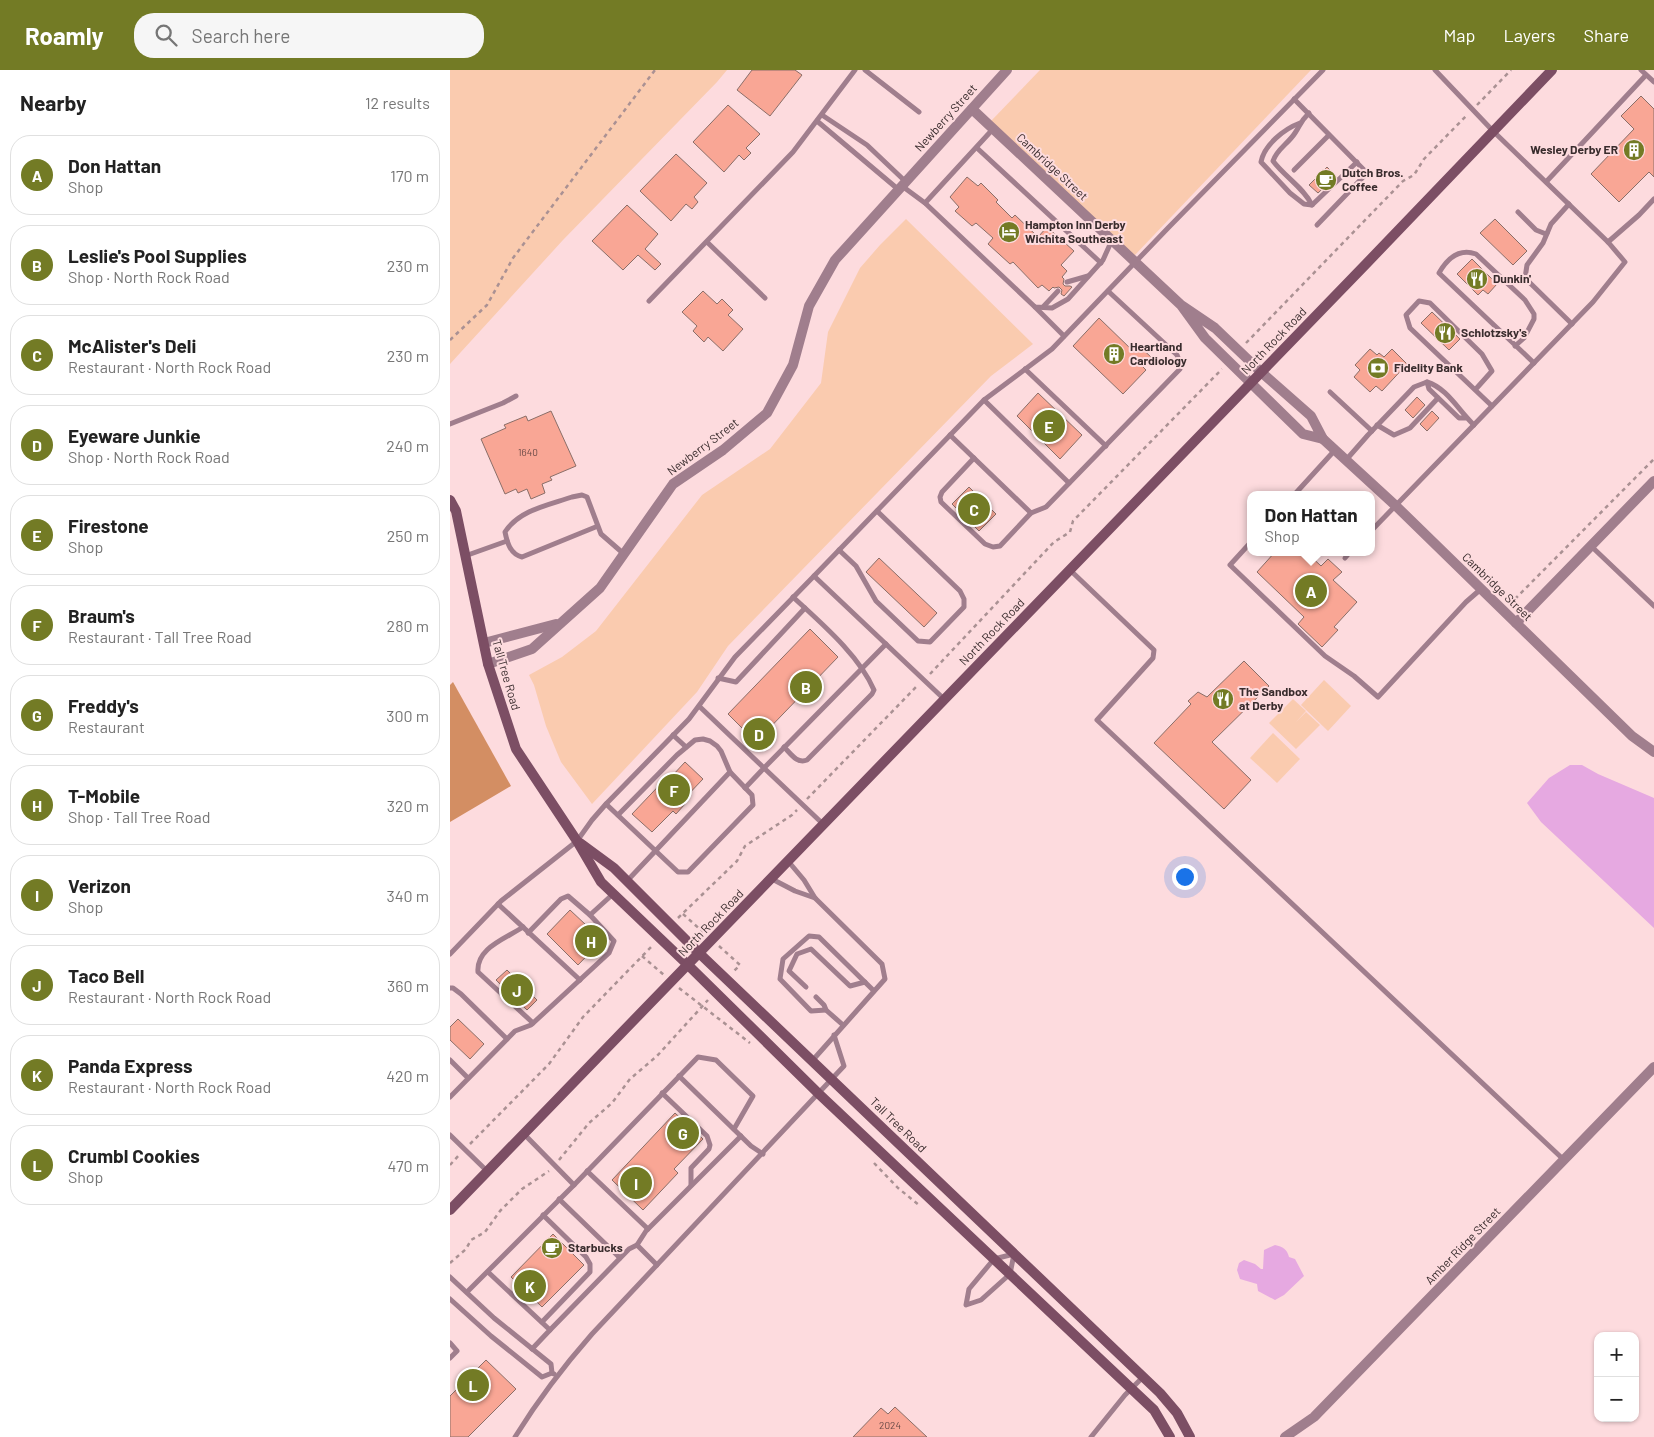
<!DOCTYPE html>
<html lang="en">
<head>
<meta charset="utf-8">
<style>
	:root { --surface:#fff; --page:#f6f6f6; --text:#222; --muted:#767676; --line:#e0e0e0; --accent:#737b25 }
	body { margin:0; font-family:Barlow,sans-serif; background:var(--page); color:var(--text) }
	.controls { position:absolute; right:15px; bottom:15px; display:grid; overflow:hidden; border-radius:10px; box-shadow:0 1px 4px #0004 }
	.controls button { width:45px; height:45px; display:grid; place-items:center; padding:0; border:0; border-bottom:1px solid var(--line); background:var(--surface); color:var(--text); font:25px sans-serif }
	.you { position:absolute; left:734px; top:806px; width:18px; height:18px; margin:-12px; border:4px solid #fff; border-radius:50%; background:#1a73e8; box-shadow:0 0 0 8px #1a73e833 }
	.badge { display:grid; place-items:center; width:32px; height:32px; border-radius:50%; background:var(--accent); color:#fff; font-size:16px; font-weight:700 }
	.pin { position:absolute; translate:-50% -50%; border:2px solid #fff; box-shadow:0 1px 5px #0006 }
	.popup { position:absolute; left:797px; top:421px; width:128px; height:65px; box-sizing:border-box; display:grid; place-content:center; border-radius:10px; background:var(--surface); filter:drop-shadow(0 1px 4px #0005); font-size:16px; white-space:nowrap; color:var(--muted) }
	.popup b { font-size:19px; color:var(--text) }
	.popup::after { content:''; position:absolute; left:50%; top:100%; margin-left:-10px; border:10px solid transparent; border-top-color:var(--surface) }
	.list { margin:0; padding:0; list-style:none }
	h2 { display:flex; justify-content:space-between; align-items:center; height:65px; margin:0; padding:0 20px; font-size:21px }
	h2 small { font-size:16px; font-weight:400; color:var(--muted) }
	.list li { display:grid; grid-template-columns:32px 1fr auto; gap:15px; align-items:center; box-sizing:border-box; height:80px; margin:0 10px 10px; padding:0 10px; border:1px solid var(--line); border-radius:20px }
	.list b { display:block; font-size:19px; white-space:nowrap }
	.list p { margin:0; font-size:16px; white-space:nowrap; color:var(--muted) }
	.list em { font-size:16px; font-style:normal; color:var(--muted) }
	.icon { flex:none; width:28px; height:28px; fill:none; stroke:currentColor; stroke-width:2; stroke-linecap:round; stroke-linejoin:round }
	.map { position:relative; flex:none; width:1204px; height:1367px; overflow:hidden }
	header { display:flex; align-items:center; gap:30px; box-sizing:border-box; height:70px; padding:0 25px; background:var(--accent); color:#fff }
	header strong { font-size:24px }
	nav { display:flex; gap:28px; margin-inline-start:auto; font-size:18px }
	.search { width:350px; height:45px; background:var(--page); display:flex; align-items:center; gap:12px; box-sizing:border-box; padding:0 18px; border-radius:20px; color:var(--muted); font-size:19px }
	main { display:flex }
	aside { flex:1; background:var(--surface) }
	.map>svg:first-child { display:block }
	.green { fill:#facbaf }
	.forest { fill:#d38e63 }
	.water { fill:#e6a9e1 }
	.building { fill:#f9a695; stroke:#8a6e68 }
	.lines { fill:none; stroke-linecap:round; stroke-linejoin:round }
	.path { stroke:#aa9193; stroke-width:2.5; stroke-dasharray:4 4; stroke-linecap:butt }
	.lane { stroke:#a07e8d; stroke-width:5 }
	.street { stroke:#a07e8d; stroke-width:10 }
	.secondary { stroke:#7c4e64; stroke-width:10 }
	.labels { text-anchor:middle; stroke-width:4; stroke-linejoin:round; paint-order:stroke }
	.number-label { font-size:10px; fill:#694a47 }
	.street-label { font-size:12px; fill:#392c2d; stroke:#fddbde }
	.poi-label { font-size:12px; font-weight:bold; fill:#392c2d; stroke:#fddbde; text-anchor:start }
</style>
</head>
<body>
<header>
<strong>Roamly</strong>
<div class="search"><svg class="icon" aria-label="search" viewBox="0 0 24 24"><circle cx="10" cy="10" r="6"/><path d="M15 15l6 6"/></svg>Search here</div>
<nav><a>Map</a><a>Layers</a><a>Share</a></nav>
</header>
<main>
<aside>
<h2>Nearby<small>12 results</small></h2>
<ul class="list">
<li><span class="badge">A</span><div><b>Don Hattan</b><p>Shop</p></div><em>170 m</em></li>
<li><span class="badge">B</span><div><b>Leslie's Pool Supplies</b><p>Shop · North Rock Road</p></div><em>230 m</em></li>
<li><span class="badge">C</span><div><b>McAlister's Deli</b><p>Restaurant · North Rock Road</p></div><em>230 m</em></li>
<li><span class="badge">D</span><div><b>Eyeware Junkie</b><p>Shop · North Rock Road</p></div><em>240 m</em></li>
<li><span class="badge">E</span><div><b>Firestone</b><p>Shop</p></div><em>250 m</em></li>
<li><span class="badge">F</span><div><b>Braum's</b><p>Restaurant · Tall Tree Road</p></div><em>280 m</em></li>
<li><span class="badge">G</span><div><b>Freddy's</b><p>Restaurant</p></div><em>300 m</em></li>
<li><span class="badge">H</span><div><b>T-Mobile</b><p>Shop · Tall Tree Road</p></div><em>320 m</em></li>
<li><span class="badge">I</span><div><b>Verizon</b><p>Shop</p></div><em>340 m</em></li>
<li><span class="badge">J</span><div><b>Taco Bell</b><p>Restaurant · North Rock Road</p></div><em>360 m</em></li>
<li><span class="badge">K</span><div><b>Panda Express</b><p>Restaurant · North Rock Road</p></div><em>420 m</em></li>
<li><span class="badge">L</span><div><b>Crumbl Cookies</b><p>Shop</p></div><em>470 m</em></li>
</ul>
</aside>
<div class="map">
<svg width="1204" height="1367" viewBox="0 0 1204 1367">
	<rect width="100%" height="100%" fill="#fddbde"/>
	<g class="green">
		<path d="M0 0H277L267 12 113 170 0 294Z"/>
		<path d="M590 0H861L684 186 541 51Z"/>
		<path d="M456 149 583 274 541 306 278 576 247 622 142 734 111 692 96 656 84 615 79 605 112 587 146 561 252 425 320 379 371 313 378 262 410 198 430 175Z"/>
		<path d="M874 610 901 636 878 661 851 635Z"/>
		<path d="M843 629 856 641 846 652 856 642 870 655 846 679 819 653Z"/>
		<path d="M823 663 850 689 827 713 800 688Z"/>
	</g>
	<path class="forest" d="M3 612 61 716 0 752V615Z"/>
	<g class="water">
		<path d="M1120 695H1132L1148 704 1204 728V858L1091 752 1077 733 1099 708Z"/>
		<path d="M825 1175C833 1177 837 1179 839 1187L845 1189 854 1206 834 1225 825 1230 808 1221 807 1214 790 1209 787 1200 789 1193 794 1190 805 1194 811 1199H813L814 1180Z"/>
	</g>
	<g class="building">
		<path d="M302 0H345L352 5 320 46 287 20Z"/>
		<path d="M1191 26 1204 39V107L1199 102 1169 132 1141 104 1184 59 1171 46Z"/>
		<path d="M278 35 310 64 296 78 301 83 294 90 289 85 274 102 243 72Z"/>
		<path d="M226 84 257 113 244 127 248 132 242 139 236 134 221 151 190 121Z"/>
		<path d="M877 97 886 106 868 123 859 115Z"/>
		<path d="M517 107 528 116 531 113 548 130 546 132 562 148 565 145 588 167 597 157 624 181 611 195 617 201 612 207 614 209 613 214 615 216H620L622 217 614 226 611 224 612 220 609 217 604 218 603 217 599 221 592 215 588 218 563 192 560 194 538 174 543 168 526 153 522 156 505 141 509 137 500 127Z"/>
		<path d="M177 135 208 164 195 179 211 194 205 200 188 185 173 200 142 171Z"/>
		<path d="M1045 149 1077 181 1063 195 1030 163Z"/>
		<path d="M1022 189 1047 214 1038 224 1033 220 1028 225 1007 204Z"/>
		<path d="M253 221 267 234 272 229 283 240 278 245 293 259 273 281 258 267 254 272 243 261 247 256 232 242Z"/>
		<path d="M982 242 1010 269 999 280 971 253Z"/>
		<path d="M649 248 683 281 688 275 701 287 692 296 696 300 673 324 623 276Z"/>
		<path d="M920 279 927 285 929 283 934 287 942 279 957 294 932 321 926 316 920 322 904 307 910 300 905 295Z"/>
		<path d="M588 323 632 365 610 389 567 346Z"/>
		<path d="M967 327 975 335 963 348 955 340Z"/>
		<path d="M101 341 126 396 100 407 102 410 92 414 95 423 81 429 77 419 68 423 66 419 55 424 31 369 56 358 54 355 76 346 78 351Z"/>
		<path d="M982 341 989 348 977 361 970 354Z"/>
		<path d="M519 417 546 444 529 461 502 434Z"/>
		<path d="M825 482H856L871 496 878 489 892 502 883 510 907 532 884 557 888 560 872 577 848 554 854 547 807 502Z"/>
		<path d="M429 488 487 543 474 557 416 502Z"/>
		<path d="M360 559 388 587 306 672 278 644Z"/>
		<path d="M794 591 819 616 762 672 801 710 774 739 704 673 741 634 738 631 748 622 757 627Z"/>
		<path d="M235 692 253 709 232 731 235 734 226 744 223 741 202 762 182 744 220 704 222 706Z"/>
		<path d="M120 840 152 870 128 895 97 864Z"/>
		<path d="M57 900 87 930 77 940 46 910Z"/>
		<path d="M8 949 34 974 20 989 0 970V957Z"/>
		<path d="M225 1043 253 1069 224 1099 228 1103 193 1140 162 1110Z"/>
		<path d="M103 1164 134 1195 92 1237 61 1207Z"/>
		<path d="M36 1290 66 1319 18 1367H0V1326Z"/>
		<path d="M445 1337 477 1367H403L431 1338 438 1344Z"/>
	</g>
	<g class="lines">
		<g class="path">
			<path d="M1027 35 1061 0"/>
			<path d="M0 270 37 235 63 188 205 0"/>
			<path d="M796 273 953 111 964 105 974 89 1018 44"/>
			<path d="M1065 529 1204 389"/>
			<path d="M480 604 604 472 620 462 623 451 772 299"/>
			<path d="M357 729 468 615"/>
			<path d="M233 844 253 862"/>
			<path d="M228 848 287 791 295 776 342 745 347 740"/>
			<path d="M269 876 290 895 284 901"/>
			<path d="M192 886 214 905"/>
			<path d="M229 918 300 973"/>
			<path d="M20 1074 99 994 133 947 202 876"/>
			<path d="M109 1090 139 1053 162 1033 180 1009 207 986 258 930"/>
			<path d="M424 1093 448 1118 469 1135"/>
			<path d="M0 1095 9 1085"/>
			<path d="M0 1193 16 1179 21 1170 35 1162 50 1141 72 1119 99 1101"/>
		</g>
		<g class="lane">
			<path d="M415 0 469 42"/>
			<path d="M1191 0 1204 12"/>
			<path d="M844 29 917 103 867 155"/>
			<path d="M859 43C850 52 851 54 845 63 838 74 827 79 823 91 835 107 854 118 862 135"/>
			<path d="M372 45 417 75 456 112"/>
			<path d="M367 51 449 120"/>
			<path d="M850 53C834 59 814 75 811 92L840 123 854 134 862 135 907 92"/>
			<path d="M527 78 651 193"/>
			<path d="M844 100 879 65"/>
			<path d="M1096 112 1196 5"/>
			<path d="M452 116 475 133 585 237 602 238 618 229 653 190 662 170"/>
			<path d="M475 133 543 59"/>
			<path d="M1119 134 1101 154 1093 173 1077 195 1075 208 1122 254"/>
			<path d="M1068 142 1086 160 1096 164 1097 163"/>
			<path d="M257 172 315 228"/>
			<path d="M1158 172 1189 145 1204 129"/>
			<path d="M617 212 638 206"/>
			<path d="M199 231 343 82 405 0"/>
			<path d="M585 237 614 266"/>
			<path d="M593 237 608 221"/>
			<path d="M1065 276 1074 268 1084 249V244L1075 230 1026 184C1009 178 997 189 989 203L1084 293"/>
			<path d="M575 299 656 376"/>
			<path d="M1025 320 1042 301 1032 284 980 233 969 231 956 245 960 258 1042 336"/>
			<path d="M880 322 922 361"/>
			<path d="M534 330 619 413"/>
			<path d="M1016 348H1009L979 319 977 312C997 318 1009 341 1024 355"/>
			<path d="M0 354 53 333 66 326"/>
			<path d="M927 355 944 365 960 358 988 328"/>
			<path d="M500 365 581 443 596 437 730 299V293L727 285 658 221"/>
			<path d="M524 388 492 422 490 427 491 432 535 474 543 477 550 476 581 443"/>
			<path d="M896 390 918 365 964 317 977 312"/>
			<path d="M844 425 885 380"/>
			<path d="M148 456 72 487C60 484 57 472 55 462 69 440 99 435 122 427L132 425 137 427 151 464 174 484"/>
			<path d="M921 461 1143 232 1175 192 1158 172 1043 61 985 0"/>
			<path d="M801 472 780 495 875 586 904 606 928 627 1016 532 1031 519"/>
			<path d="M1141 476 1204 536"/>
			<path d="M389 480 406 496 426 531 468 571 480 572 514 537V529L510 521 427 441"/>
			<path d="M15 486 57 471"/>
			<path d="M895 488 900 482"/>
			<path d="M620 500 704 580 703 588 647 650 1114 1090"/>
			<path d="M364 506 534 330 602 279 718 158 873 0"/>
			<path d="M268 608 286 612 355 538"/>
			<path d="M249 636 314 698 295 718"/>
			<path d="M223 665 236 677"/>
			<path d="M334 677C341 684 347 694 357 690L422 624 424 620C409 585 371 553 343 527"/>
			<path d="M156 734 228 802H238L303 735 302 725 280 702 177 811"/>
			<path d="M168 745 227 685 245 670 253 669 260 671 267 676 271 681 280 702"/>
			<path d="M373 754 314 698 436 574"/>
			<path d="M338 791 354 810 365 828 432 894 435 909 362 991"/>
			<path d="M322 809 345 821 365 828"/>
			<path d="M48 834 130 910"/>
			<path d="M73 857C55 869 26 878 28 902L83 953"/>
			<path d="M78 863 111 829 118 826 140 845"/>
			<path d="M0 884 51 831 127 771 142 750 156 734 239 649 285 587 364 506 494 629"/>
			<path d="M356 917 339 901 347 884 361 879 400 916 415 912"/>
			<path d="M0 918H3L11 924 57 969"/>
			<path d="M366 927 374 935 376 940 393 955"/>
			<path d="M376 940 361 941 330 909 333 889 359 866 369 867 424 921"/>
			<path d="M0 990 18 1008"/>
			<path d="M229 1006 301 1076 313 1084"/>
			<path d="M212 1023 257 1066 260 1075 259 1079 241 1098V1115"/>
			<path d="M0 1027 65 961 81 955 159 883 164 871 140 845 163 824"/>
			<path d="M74 1064 124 1115 248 987 266 990 303 1026 284 1059"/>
			<path d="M0 1065 37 1101"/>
			<path d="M137 1101 198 1159"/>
			<path d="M109 1129 170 1188"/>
			<path d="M564 1184 560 1204 531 1230 516 1235 519 1219 544 1189Z"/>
			<path d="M207 1195 187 1175 196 1161 291 1066"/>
			<path d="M38 1202 100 1260 82 1279"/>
			<path d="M0 1207 44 1248 101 1294 102 1303"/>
			<path d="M17 1222 124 1115"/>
			<path d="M0 1229 41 1266 92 1307 102 1303 104 1304"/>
			<path d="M92 1252 140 1202V1194L136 1187 93 1145"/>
			<path d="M100 1260 179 1179 187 1175"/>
			<path d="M0 1273 7 1281 0 1288"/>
			<path d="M65 1367C88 1330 113 1297 142 1264L394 996 384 965"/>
			<path d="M641 1367 675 1325 693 1307"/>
		</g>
		<g class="street">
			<path d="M522 39 731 235 765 258 811 302 861 346 873 369 853 364 755 268 731 235"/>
			<path d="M873 369 946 436 1182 666 1204 682"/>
			<path d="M1066 553 1204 411"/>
			<path d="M34 573 106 554"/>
			<path d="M38 594 82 579 150 518 223 414 273 380 317 343 343 295 359 236 385 190 557 0"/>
			<path d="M835 1367 864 1347 1204 997"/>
		</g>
		<g class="secondary">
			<path d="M0 430 6 441 38 594 66 679 127 771 151 812 238 895 369 1024 704 1340 720 1367"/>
			<path d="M130 773 164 798 249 883 710 1323 727 1343 740 1367"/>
			<path d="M0 1140 916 194 1102 0"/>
		</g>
	</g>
	<defs>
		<g id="building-disc" transform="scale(1.125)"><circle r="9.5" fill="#737b25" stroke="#fddbde"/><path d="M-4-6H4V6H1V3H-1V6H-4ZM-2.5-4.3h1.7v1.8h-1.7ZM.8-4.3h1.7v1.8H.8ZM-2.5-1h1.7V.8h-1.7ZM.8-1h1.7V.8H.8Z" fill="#fff"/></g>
		<g id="cafe-disc" transform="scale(1.125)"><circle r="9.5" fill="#737b25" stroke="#fddbde"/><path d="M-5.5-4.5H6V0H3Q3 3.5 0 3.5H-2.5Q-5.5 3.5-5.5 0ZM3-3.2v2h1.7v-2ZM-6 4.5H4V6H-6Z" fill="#fff"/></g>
		<g id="hotel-disc" transform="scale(1.125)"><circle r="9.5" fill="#737b25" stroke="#fddbde"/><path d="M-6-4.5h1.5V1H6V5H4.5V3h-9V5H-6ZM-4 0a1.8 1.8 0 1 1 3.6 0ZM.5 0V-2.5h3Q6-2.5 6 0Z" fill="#fff"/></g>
		<g id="restaurant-disc" transform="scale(1.125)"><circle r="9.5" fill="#737b25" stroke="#fddbde"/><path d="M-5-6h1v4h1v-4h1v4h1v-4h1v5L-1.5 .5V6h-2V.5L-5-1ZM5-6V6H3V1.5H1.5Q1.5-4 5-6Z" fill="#fff"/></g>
		<g id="bank-disc" transform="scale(1.125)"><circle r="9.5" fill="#737b25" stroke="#fddbde"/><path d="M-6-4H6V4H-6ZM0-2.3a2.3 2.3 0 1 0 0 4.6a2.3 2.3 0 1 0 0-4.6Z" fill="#fff"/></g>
	</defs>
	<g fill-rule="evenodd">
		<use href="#building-disc" x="1184" y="80"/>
		<use href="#cafe-disc" x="876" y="110"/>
		<use href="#hotel-disc" x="559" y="162"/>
		<use href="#restaurant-disc" x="1027" y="209"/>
		<use href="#restaurant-disc" x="995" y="263"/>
		<use href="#building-disc" x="664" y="284"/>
		<use href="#bank-disc" x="928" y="298"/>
		<use href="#restaurant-disc" x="773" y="629"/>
		<use href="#cafe-disc" x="102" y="1178"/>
	</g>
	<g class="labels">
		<g class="number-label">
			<text x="78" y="386">1640</text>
			<text x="440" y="1359">2024</text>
		</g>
		<g class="street-label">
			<text transform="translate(496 48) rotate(-48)" y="4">Newberry Street</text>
			<text transform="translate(602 97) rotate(43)" y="4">Cambridge Street</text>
			<text transform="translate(824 271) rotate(-46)" y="4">North Rock Road</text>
			<text transform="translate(253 377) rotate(-37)" y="4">Newberry Street</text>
			<text transform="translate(1047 517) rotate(44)" y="4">Cambridge Street</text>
			<text transform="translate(542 562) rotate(-46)" y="4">North Rock Road</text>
			<text transform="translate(56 605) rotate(74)" y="4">Tall Tree Road</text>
			<text transform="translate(261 853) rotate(-46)" y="4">North Rock Road</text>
			<text transform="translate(448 1055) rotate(44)" y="4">Tall Tree Road</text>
			<text transform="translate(1013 1176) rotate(-46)" y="4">Amber Ridge Street</text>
		</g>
		<g class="poi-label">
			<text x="1168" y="84" text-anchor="end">Wesley Derby ER</text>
			<text x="892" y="107">Dutch Bros.<tspan x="892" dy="14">Coffee</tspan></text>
			<text x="575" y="159">Hampton Inn Derby<tspan x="575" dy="14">Wichita Southeast</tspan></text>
			<text x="1043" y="213">Dunkin'</text>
			<text x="1011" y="267">Schlotzsky's</text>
			<text x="680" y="281">Heartland<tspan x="680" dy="14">Cardiology</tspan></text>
			<text x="944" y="302">Fidelity Bank</text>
			<text x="789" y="626">The Sandbox<tspan x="789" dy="14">at Derby</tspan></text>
			<text x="118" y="1182">Starbucks</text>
		</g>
	</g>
</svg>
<div class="controls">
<button>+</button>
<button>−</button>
</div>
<div class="you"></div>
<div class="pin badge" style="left:861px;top:521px">A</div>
<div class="popup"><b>Don Hattan</b>Shop</div>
<div class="pin badge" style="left:356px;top:617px">B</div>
<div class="pin badge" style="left:524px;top:439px">C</div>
<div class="pin badge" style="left:309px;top:664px">D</div>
<div class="pin badge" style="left:599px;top:356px">E</div>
<div class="pin badge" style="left:224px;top:720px">F</div>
<div class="pin badge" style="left:233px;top:1063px">G</div>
<div class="pin badge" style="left:141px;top:871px">H</div>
<div class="pin badge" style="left:186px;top:1113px">I</div>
<div class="pin badge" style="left:67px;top:920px">J</div>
<div class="pin badge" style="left:80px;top:1216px">K</div>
<div class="pin badge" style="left:23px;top:1315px">L</div>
</div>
</main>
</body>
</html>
